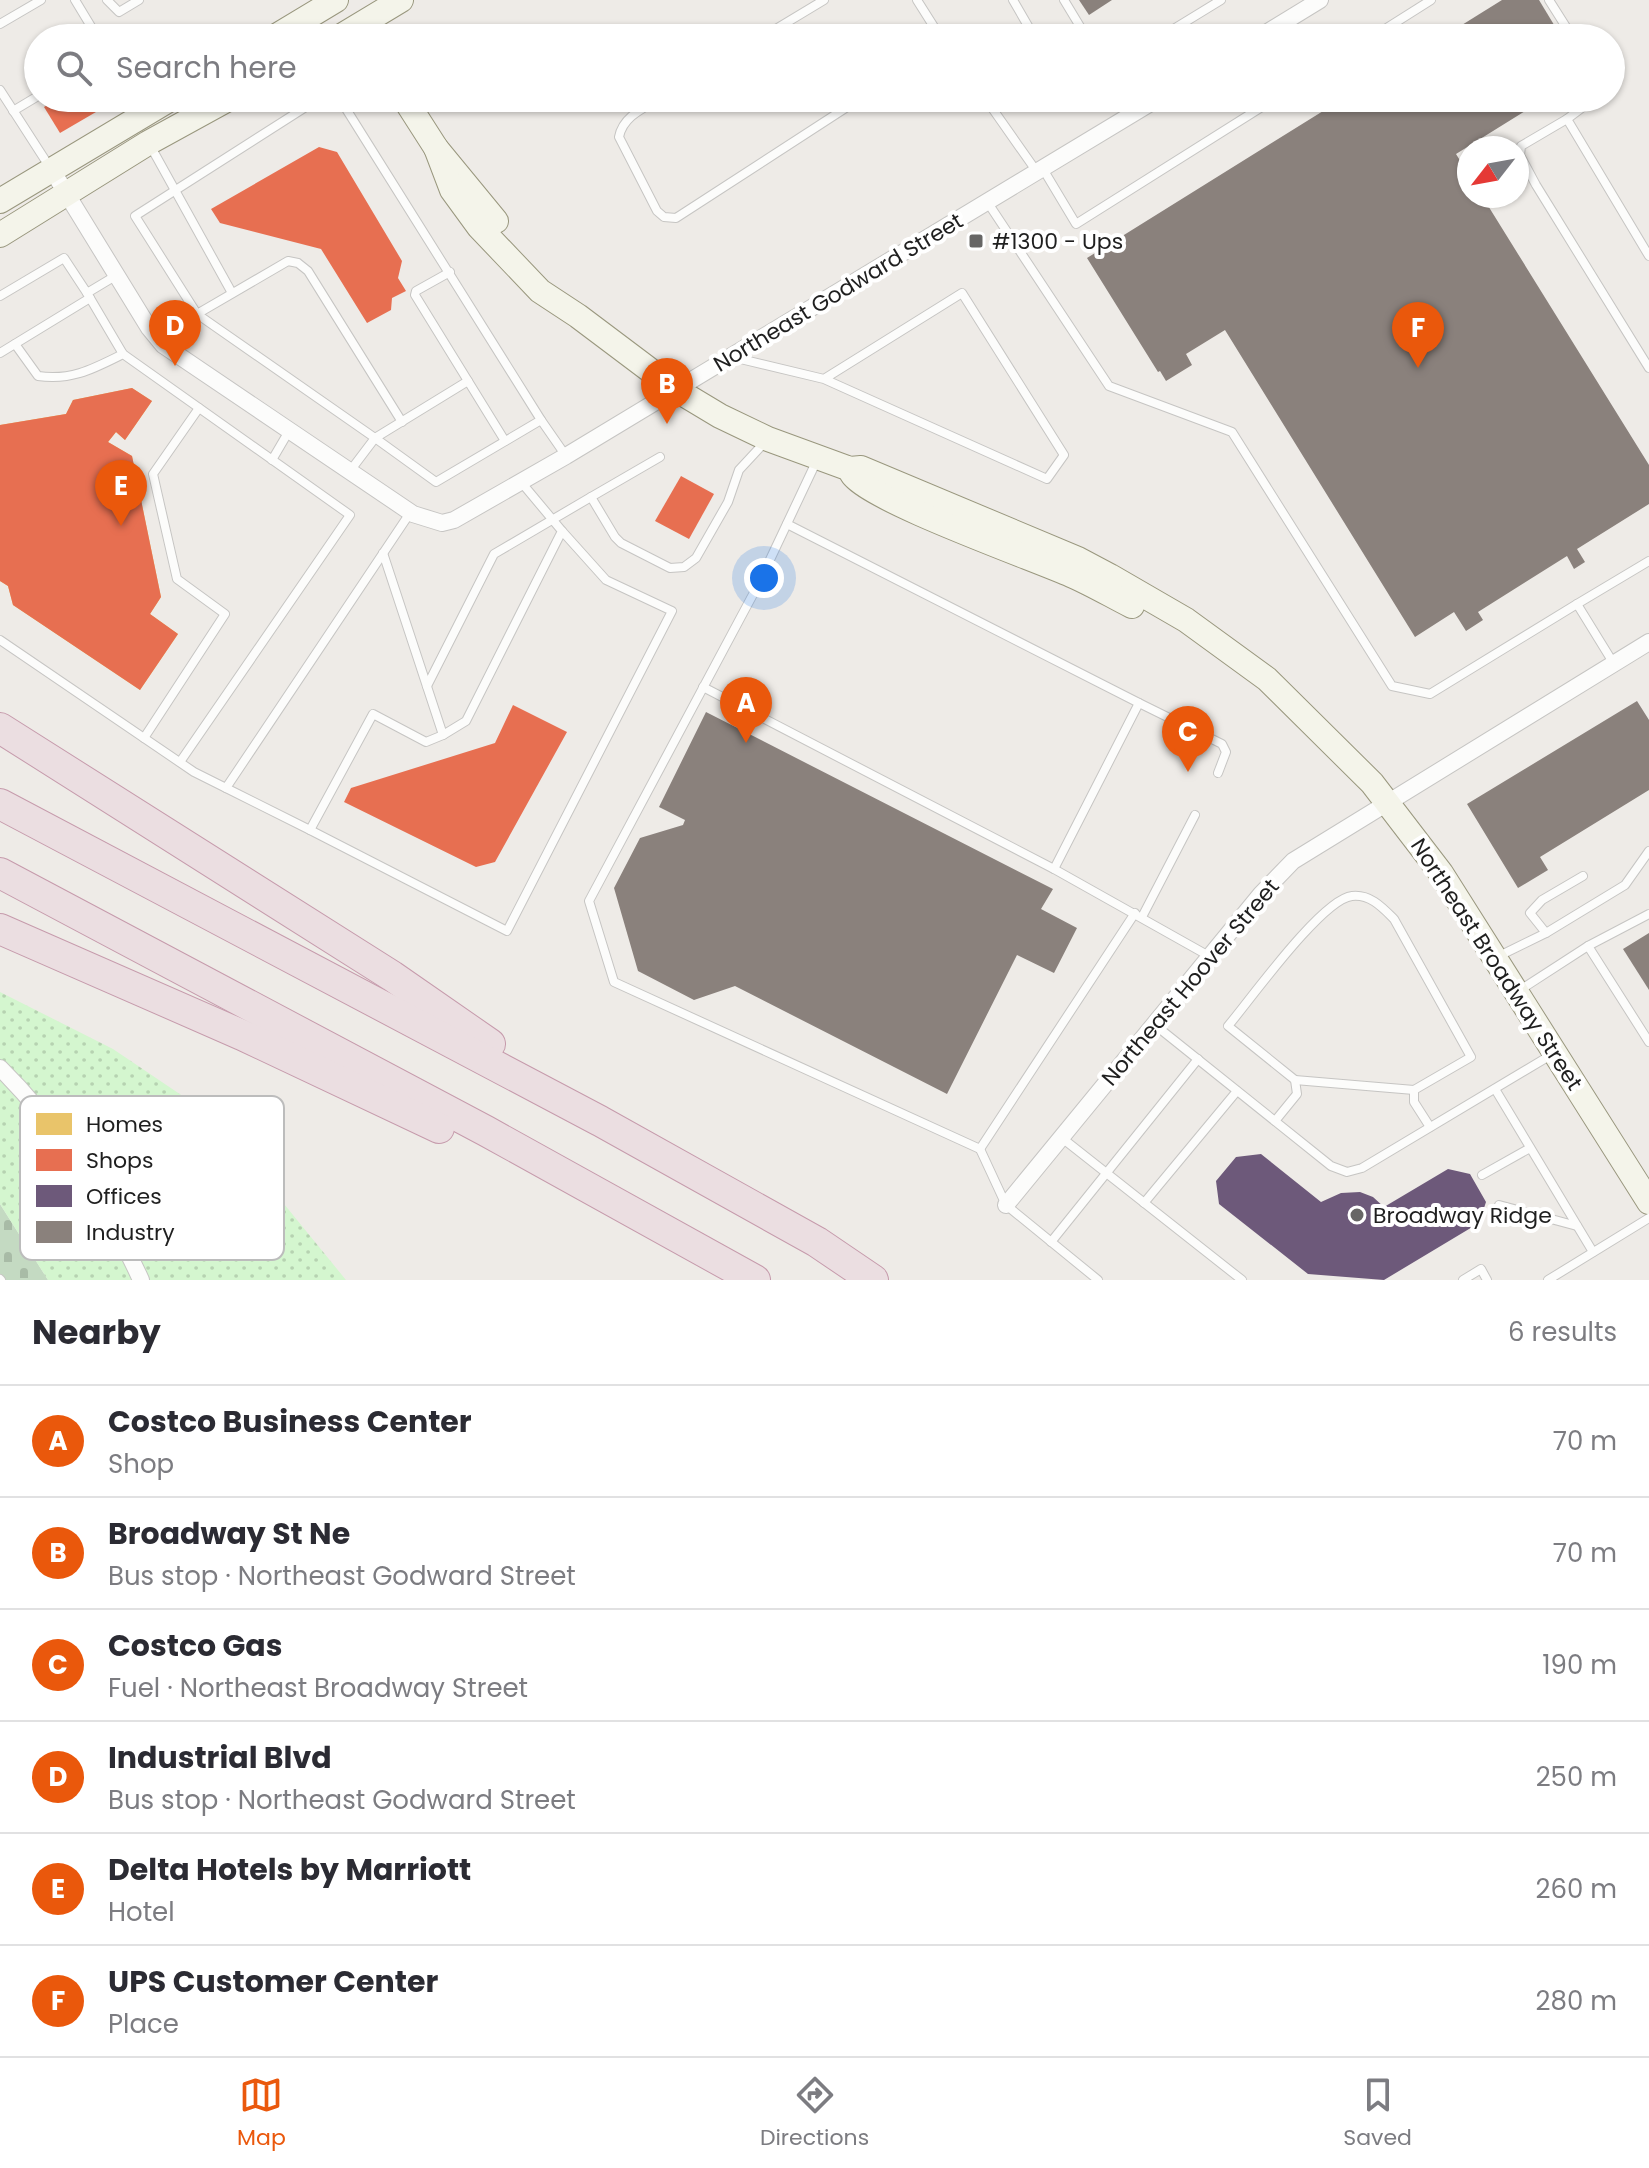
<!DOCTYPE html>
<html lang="en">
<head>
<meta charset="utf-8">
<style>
	:root { --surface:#fff; --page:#f7f7f7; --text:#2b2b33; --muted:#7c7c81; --line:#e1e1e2; --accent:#ea580c }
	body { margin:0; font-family:Poppins,sans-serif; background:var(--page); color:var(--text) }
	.compass { position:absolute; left:1457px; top:136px; width:72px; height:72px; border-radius:50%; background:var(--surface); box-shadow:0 2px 6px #0004; rotate:239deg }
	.you { position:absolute; left:764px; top:578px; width:28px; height:28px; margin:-20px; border:6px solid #fff; border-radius:50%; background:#1a73e8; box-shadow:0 0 0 12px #1a73e833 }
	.badge { display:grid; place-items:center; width:52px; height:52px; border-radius:50%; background:var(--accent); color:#fff; font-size:26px; font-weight:700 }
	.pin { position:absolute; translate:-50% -66px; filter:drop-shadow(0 2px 4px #0008) }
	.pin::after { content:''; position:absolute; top:42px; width:28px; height:24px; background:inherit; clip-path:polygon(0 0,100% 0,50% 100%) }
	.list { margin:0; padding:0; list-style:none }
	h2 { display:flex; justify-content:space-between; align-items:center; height:104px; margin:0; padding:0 32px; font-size:34px }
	h2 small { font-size:26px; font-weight:400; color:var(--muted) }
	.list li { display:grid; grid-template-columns:52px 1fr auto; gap:24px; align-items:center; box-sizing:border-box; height:112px; padding:0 32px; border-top:2px solid var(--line) }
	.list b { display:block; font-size:30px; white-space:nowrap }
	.list p { margin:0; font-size:26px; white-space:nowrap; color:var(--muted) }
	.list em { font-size:26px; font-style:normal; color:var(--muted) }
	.icon { flex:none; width:44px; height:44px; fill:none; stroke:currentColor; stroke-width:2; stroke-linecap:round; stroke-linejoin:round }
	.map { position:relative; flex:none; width:1649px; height:1280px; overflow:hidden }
	.search { position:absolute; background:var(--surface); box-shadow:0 2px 6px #0004; left:24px; right:24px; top:24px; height:88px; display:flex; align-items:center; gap:20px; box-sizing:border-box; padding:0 28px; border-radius:44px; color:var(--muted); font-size:30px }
	.sheet { height:776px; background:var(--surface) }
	nav { display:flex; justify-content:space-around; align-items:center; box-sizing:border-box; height:112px; border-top:2px solid var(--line); background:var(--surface); font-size:22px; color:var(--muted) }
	nav a { display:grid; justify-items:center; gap:4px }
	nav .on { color:var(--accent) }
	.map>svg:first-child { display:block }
	.cemetery { fill:url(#cemetery-stones) }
	.park { fill:url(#park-dots) }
	.homes { fill:#e9c46a; fill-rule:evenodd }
	.shops { fill:#e76f51 }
	.offices { fill:#6d597a }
	.industry { fill:#8a817c }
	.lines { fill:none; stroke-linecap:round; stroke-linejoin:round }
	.lane-casing { stroke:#c6c5c3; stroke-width:10 }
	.street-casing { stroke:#c6c5c3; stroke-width:18 }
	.secondary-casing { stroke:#99977e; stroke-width:26 }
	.highway-casing { stroke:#c69bac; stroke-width:32 }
	.lane { stroke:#fcfcfb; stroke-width:8 }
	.street { stroke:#fcfcfb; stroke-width:16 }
	.secondary { stroke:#f4f4ea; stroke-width:24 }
	.highway { stroke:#ebdee1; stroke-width:30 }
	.poi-dot { fill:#676665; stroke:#fff; stroke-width:3 }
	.labels { text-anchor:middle; stroke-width:8; stroke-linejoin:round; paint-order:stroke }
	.poi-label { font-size:22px; fill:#1f1f1f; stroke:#fff; text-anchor:start }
	.street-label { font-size:22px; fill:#1f1f1f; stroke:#fff }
	.key { fill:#fff; stroke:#bcbcbc; stroke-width:2 }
	.key-label { font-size:22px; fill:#1f1f1f }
</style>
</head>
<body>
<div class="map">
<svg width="1649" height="1280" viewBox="0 0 1649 1280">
	<defs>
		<pattern id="cemetery-stones" width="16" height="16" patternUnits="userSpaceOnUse" patternTransform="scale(2)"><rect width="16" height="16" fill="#c4dac2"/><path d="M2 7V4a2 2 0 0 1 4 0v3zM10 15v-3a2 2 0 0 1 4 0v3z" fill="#a8bba6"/></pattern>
		<pattern id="park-dots" width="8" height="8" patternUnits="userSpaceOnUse" patternTransform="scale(2)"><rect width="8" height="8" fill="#d4f6cf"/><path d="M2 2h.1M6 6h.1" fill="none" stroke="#b6d2b1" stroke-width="1.8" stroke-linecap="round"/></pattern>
	</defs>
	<rect width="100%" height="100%" fill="#eeebe7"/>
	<path class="cemetery" d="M0 1204 48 1280H0Z"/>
	<path class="park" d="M0 992 113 1049 242 1136 262 1177 346 1280H48L0 1204Z"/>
	<path class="homes" d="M132 388 152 401 125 440 116 432 108 442 132 456 161 597 150 614 178 634 140 690 13 605 8 586 0 581V425L66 414 73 400ZM54 424 91 449 82 462 112 607 106 613 39 568 22 483 31 482 21 435 15 431Z"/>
	<g class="shops">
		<path d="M59 98H104L108 105 60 133 44 107Z"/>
		<path d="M319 147 337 152 402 261 398 278 406 291 392 298 391 310 367 323 321 249 220 223 211 209Z"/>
		<path d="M132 388 152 401 125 440 116 432 108 442 132 456 161 597 150 614 178 634 140 690 13 605 8 586 0 581V425L66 414 73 400Z"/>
		<path d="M681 476 714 494 689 539 655 521Z"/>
		<path d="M513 705 567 732 495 862 476 867 344 802 351 788 495 743Z"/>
	</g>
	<path class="offices" d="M1261 1154 1321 1202 1341 1193 1360 1192 1373 1197 1384 1207 1448 1169 1470 1174 1486 1202 1479 1223 1384 1280 1308 1274 1219 1204 1216 1181 1236 1157Z"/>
	<g class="industry">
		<path d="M1079 0H1112L1089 15Z"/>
		<path d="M1502 0H1539L1562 38H1441Z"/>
		<path d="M1344 98H1546L1456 154 1469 175V196H1482L1649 465V504L1577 549 1585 562 1574 569 1567 556 1478 612 1483 620 1466 631 1454 612 1415 637 1225 330 1186 354 1192 365 1166 381 1160 371 1158 372 1087 258Z"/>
		<path d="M1637 701 1649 720V790L1540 857 1548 870 1518 888 1467 804Z"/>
		<path d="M706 712 1053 889 1041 909 1077 928 1054 973 1017 955 947 1094 735 986 694 1000 638 971 614 888 640 838 683 825 685 820 659 807Z"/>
		<path d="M1649 933V990L1623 949Z"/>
	</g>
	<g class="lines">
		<g class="lane-casing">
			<g id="lane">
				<path d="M75 0 98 38"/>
				<path d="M107 0 119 12 139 0"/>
				<path d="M917 0 941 38"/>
				<path d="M1013 0 1035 38"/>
				<path d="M1064 0 1087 38"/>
				<path d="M1549 0 1573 38"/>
				<path d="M0 24 41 0"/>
				<path d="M761 38 824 0"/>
				<path d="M1159 38 1221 0"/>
				<path d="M1371 38 1431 0"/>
				<path d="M0 90 49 166"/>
				<path d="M661 98C644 108 623 116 619 137L657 211 664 217 676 218 861 98"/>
				<path d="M985 98 1037 172"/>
				<path d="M1595 98 1567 119 1649 256"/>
				<path d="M13 111 38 96"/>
				<path d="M1567 119 1521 146 1520 155 1536 185 1649 368"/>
				<path d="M151 147 232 293"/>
				<path d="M1043 169 1076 224 1276 98"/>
				<path d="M988 203 1109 386 1232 432 1392 686 1430 694 1577 604"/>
				<path d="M450 272 416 291 415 295 505 441"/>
				<path d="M87 293 123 354 350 515 180 762"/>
				<path d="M0 296 64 258 87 293 117 275"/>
				<path d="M15 344 38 376C71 381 93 369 123 354"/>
				<path d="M163 345 197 314 288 261 298 263 308 271 402 422"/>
				<path d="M0 353 90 298"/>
				<path d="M732 357 824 379 1047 479 1064 455 962 293 824 379"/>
				<path d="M541 420 566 456"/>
				<path d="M660 457 591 497 615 537 621 543 670 568 684 567 696 558 728 502 739 470 765 442"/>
				<path d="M818 458 758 585 589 901 614 982 980 1149 1135 913"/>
				<path d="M272 460 289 431"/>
				<path d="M350 471 375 438 436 482 541 420 343 104 328 101 312 103 135 216 197 314 375 438 468 381"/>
				<path d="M787 524 1139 703 1054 869"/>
				<path d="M0 640 194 772 226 788 410 513"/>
				<path d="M1614 664 1577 604 1649 561"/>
				<path d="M427 686 494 554 591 497"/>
				<path d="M703 687 1054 869 1209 956"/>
				<path d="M1139 703 1222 744 1226 752 1218 773"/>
				<path d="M443 735 466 721 562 531 521 482"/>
				<path d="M144 738 225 614 177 579 153 474 199 408"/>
				<path d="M226 788 310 830 373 714 426 742 443 735 383 553"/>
				<path d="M310 830 507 931 672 611 606 580 562 531"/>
				<path d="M1142 917 1195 815"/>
				<path d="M1546 933 1530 913 1542 900 1583 876"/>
				<path d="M1588 946 1649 914"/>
				<path d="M1497 957 1546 933 1625 885 1649 851"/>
				<path d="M1520 990 1588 946 1649 1042"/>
				<path d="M1155 1025 1331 1166 1347 1172 1362 1168 1551 1055"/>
				<path d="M1295 1080 1414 1090"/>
				<path d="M1495 1089 1593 1252"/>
				<path d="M1275 1121 1297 1094 1295 1080 1228 1026C1250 1000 1322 899 1352 896 1370 894 1382 907 1394 919L1471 1057 1414 1090V1102L1430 1127"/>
				<path d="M1062 1138 1242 1280"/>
				<path d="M980 1149 1006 1205 1098 1280"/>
				<path d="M1482 1175 1530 1148"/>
				<path d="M1144 1203 1237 1091"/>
				<path d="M1499 1205 1577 1226"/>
				<path d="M1051 1242 1198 1059"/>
				<path d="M0 1279 1 1280"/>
				<path d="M1463 1280 1481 1269 1487 1280"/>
				<path d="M1548 1280 1649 1218"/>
			</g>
		</g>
		<g class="street-casing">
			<g id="street">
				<path d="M1258 38 1320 0"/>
				<path d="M52 170 149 328 163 345 413 514 442 523 454 520 566 456 1159 98"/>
				<path d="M0 1068C61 1128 106 1203 141 1280"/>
				<path d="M1006 1205 1261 894 1293 861 1649 642"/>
			</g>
		</g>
		<g class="secondary-casing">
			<g id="secondary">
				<path d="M273 38 336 0"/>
				<path d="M338 38 401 0"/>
				<path d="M404 98 436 148 496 221"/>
				<path d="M436 148 452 190 479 227 540 291 578 316 675 389 720 416 768 439 850 469 861 468 1078 559 1110 576 1186 620 1267 679 1372 783 1441 873 1649 1202"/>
				<path d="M0 201 172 98"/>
				<path d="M0 235 148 143 230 98"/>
				<path d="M852 474C866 499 1035 559 1071 575 1092 584 1112 596 1132 606"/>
			</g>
		</g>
		<g class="highway-casing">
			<g id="highway">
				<path d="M0 728 392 976 490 1044"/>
				<path d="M0 804 600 1121 817 1242 873 1280"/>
				<path d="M0 873 486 1131 755 1280"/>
				<path d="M0 929 242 1035 439 1128"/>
			</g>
		</g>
		<use href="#lane" class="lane"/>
		<use href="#street" class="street"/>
		<use href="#secondary" class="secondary"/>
		<use href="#highway" class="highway"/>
	</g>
	<g class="poi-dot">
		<rect x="968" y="233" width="16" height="16" rx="4"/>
		<circle cx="1357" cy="1215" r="8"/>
	</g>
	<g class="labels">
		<g class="poi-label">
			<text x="992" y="249">#1300 - Ups</text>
			<text x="1373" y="1223">Broadway Ridge</text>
		</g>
		<g class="street-label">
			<text transform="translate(838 292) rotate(-31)" y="8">Northeast Godward Street</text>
			<text transform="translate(1497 964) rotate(57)" y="8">Northeast Broadway Street</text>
			<text transform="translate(1190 982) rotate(-50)" y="8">Northeast Hoover Street</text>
		</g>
	</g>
	<rect x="20" y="1096" width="264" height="164" rx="12" class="key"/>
	<rect x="36" y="1113" width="36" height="22" fill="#e9c46a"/>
	<rect x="36" y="1149" width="36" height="22" fill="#e76f51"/>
	<rect x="36" y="1185" width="36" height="22" fill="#6d597a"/>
	<rect x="36" y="1221" width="36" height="22" fill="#8a817c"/>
	<g class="key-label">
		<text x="86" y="1132">Homes</text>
		<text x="86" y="1168">Shops</text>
		<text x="86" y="1204">Offices</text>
		<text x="86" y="1240">Industry</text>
	</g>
</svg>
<svg class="compass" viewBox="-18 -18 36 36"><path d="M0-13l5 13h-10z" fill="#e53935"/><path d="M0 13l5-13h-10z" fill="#7c7c81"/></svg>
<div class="you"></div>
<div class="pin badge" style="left:746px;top:743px">A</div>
<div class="pin badge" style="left:667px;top:424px">B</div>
<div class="pin badge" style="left:1188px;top:772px">C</div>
<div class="pin badge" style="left:175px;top:366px">D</div>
<div class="pin badge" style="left:121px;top:526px">E</div>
<div class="pin badge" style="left:1418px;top:368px">F</div>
<div class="search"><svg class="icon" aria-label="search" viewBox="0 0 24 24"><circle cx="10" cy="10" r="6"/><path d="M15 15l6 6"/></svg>Search here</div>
</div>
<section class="sheet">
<h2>Nearby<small>6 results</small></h2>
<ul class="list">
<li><span class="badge">A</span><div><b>Costco Business Center</b><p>Shop</p></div><em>70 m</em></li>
<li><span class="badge">B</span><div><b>Broadway St Ne</b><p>Bus stop · Northeast Godward Street</p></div><em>70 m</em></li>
<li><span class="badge">C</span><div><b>Costco Gas</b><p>Fuel · Northeast Broadway Street</p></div><em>190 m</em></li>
<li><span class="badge">D</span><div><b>Industrial Blvd</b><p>Bus stop · Northeast Godward Street</p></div><em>250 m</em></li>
<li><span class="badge">E</span><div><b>Delta Hotels by Marriott</b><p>Hotel</p></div><em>260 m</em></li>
<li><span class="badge">F</span><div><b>UPS Customer Center</b><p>Place</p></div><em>280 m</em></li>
</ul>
</section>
<nav>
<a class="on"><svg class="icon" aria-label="map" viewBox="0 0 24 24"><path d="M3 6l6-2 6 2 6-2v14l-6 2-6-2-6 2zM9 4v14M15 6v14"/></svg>Map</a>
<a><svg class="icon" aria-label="directions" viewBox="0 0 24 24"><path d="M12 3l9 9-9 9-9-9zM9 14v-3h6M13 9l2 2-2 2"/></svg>Directions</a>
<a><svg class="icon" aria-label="saved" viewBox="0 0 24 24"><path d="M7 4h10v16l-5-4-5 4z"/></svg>Saved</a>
</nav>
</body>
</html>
